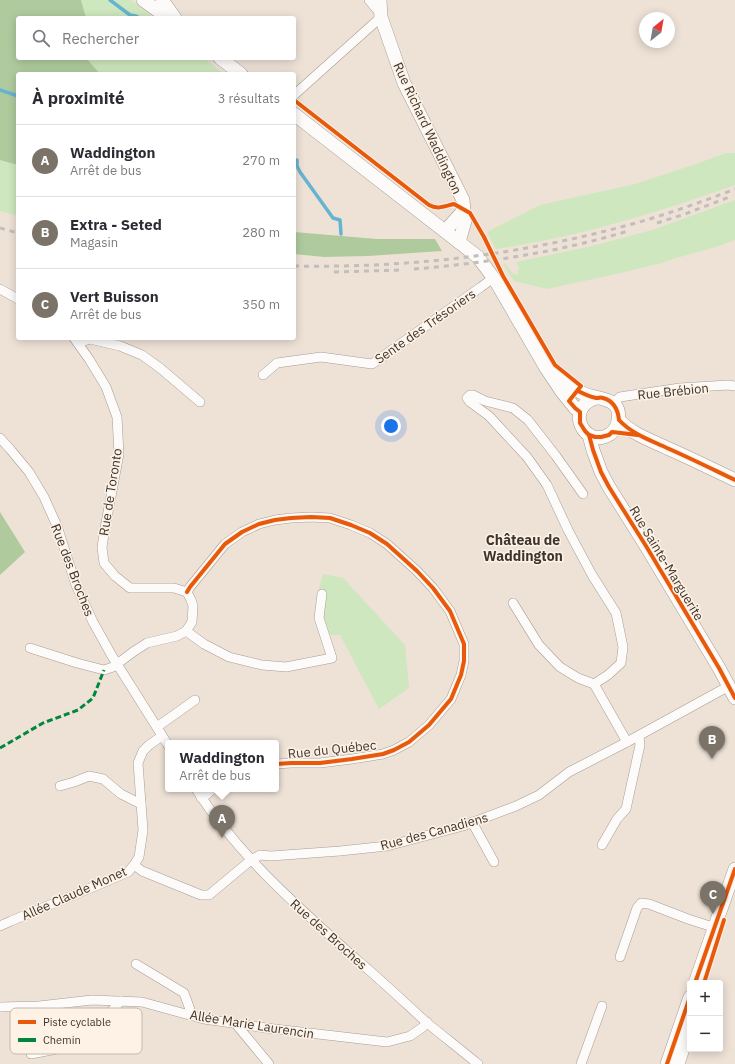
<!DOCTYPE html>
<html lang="fr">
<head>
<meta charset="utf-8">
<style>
	:root { --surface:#fff; --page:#f2f2f3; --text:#2b2b33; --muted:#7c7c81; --line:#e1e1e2; --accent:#7b7268 }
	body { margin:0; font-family:"IBM Plex Sans",sans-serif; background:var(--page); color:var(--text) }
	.controls { position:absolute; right:12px; bottom:12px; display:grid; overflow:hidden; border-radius:4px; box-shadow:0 2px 10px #0003 }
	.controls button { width:36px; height:36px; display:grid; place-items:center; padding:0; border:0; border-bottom:1px solid var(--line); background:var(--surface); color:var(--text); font:20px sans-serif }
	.compass { position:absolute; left:639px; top:12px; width:36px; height:36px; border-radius:50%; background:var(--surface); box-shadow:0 2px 10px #0003; rotate:31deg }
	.you { position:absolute; left:391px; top:426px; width:14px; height:14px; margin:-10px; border:3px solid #fff; border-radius:50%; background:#1a73e8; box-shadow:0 0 0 6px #1a73e833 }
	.badge { display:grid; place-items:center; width:26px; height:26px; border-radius:50%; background:var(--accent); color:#fff; font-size:13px; font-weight:700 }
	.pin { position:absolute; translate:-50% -33px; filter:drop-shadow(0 1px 2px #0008) }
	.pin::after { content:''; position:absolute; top:21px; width:14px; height:12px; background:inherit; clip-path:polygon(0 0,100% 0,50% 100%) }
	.popup { position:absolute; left:165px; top:740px; width:114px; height:52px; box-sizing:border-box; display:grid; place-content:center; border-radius:4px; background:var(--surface); filter:drop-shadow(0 1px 3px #0005); font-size:13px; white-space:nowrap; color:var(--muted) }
	.popup b { font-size:15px; color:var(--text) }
	.popup::after { content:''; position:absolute; left:50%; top:100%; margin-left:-8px; border:8px solid transparent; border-top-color:var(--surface) }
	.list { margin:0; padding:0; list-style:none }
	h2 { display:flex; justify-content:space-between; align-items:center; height:52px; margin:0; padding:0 16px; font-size:17px }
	h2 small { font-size:13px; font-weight:400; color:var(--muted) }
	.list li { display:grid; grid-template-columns:26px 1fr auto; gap:12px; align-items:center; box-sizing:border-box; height:72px; padding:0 16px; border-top:1px solid var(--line) }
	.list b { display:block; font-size:15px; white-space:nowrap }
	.list p { margin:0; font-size:13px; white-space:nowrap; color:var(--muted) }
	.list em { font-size:13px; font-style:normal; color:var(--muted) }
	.icon { flex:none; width:22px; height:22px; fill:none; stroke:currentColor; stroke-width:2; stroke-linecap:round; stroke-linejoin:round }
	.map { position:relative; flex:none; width:735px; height:1064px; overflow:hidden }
	.search { position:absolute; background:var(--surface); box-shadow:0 2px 10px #0003; left:16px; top:16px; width:280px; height:44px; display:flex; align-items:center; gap:10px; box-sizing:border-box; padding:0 14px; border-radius:4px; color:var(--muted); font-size:15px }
	.panel { position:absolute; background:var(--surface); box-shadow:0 2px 10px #0003; left:16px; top:72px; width:280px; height:268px; border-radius:4px }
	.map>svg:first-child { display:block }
	.green { fill:#cee7be }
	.forest { fill:#afcb9e }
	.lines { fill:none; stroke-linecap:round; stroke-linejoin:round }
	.stream { stroke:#66b4d1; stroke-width:3.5 }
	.street-casing { stroke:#a59d94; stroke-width:10 }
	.secondary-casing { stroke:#a59d94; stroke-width:14 }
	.street { stroke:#fcfbf9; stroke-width:9 }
	.secondary { stroke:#fcfbf9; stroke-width:13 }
	.rail { stroke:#c1bebc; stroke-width:3; stroke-dasharray:5 5; stroke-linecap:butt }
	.quiet { stroke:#00873e; stroke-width:3; stroke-dasharray:6 3; stroke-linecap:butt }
	.cycleway-casing { stroke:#fef1e5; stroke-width:6 }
	.cycleway { stroke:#e8590c; stroke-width:4 }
	.labels { text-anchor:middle; stroke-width:3; stroke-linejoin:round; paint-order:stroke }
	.street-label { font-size:13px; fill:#3d352d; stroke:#fef1e5 }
	.neighbourhood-label { font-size:14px; font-weight:bold; fill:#3d352d; stroke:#fef1e5 }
	.key { fill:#fef1e5; stroke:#c4b9ae; stroke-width:1 }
	.key-label { font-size:11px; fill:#3d352d }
</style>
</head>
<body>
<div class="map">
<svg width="735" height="1064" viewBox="0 0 735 1064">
	<rect width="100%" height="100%" fill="#eee2d7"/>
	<g class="green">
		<path d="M0 0H131L154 18H18V58H204L224 74H18V216L0 211Z"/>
		<path d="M726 153H735V185C657 213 578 237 496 249L487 232 540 205 635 184 693 165Z"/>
		<path d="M735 200V240L716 247 676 258 662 263 616 274 547 289 514 281 503 264 505 263C509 269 512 274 518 275L519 267 516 262 592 246 652 230Z"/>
		<path d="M323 574 343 578 405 645 409 688 379 709 340 635H330L323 613 326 593 319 589Z"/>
	</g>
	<g class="forest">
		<path d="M0 0H81L86 18H18V58H86L100 74H18V165L0 160Z"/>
		<path d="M294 232 377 239H435L442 251 368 256 324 257 294 254Z"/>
		<path d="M0 512 25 552 0 575Z"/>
	</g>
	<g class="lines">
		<g class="stream">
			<path d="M110 0 130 15 136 16 139 18"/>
			<path d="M0 90 18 96"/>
			<path d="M297 160V166L300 172 333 218 340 220 341 234"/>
		</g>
		<g class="street-casing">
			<g id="street">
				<path d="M369 0 380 13"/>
				<path d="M294 95 381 17"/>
				<path d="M0 289 18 299"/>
				<path d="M74 338 89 359 106 387 117 417 119 454 105 528 102 547 104 563 115 576 130 588H174L187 592"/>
				<path d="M78 343 90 339 120 346 142 355 160 368 200 402"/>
				<path d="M263 375 277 363 321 357 372 364 481 287 489 281 495 280"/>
				<path d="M613 404 620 397 633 395 680 388 728 385 735 386"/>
				<path d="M0 438 10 449 29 472 44 497 57 526 76 585 93 622 112 656 168 745"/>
				<path d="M583 494 556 456 528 420 513 408 485 401 473 395H470L467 398 470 402 489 416 527 457 547 485 568 530 592 575 616 613 623 647 621 663 608 675 594 684 627 742"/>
				<path d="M187 592 190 587 225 544 242 532 259 524 275 520 291 518 311 517 330 518 351 525 370 533 387 544 417 571 433 588 450 611 464 644V661L461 675 451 699 429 725 409 742 394 750 383 754 352 759 320 763H291L276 764"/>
				<path d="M513 603 539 645 560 667 578 678 594 684"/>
				<path d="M186 631 204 644 229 657 262 665 286 667 332 658 319 618 322 594"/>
				<path d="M30 648 77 663 104 670 113 667 133 652 147 643 177 636 186 631 192 622 193 606 191 600 187 592"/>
				<path d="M157 727 195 700"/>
				<path d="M60 786 74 782 89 776 103 779 121 794 141 804"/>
				<path d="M196 789C238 855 298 907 356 959 380 979 403 1001 426 1022 443 1036 461 1050 478 1064"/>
				<path d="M201 798 206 795 213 789"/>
				<path d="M472 822 494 862"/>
				<path d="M602 845 617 819 626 809 640 745 639 736"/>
				<path d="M134 865 142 871 201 895H209L251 860 260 855 271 856 340 851 387 846 463 826 516 806 539 795 569 772 627 742 729 686"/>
				<path d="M0 926 11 921 105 882 128 872 134 865 139 857 143 830 138 763 143 751 149 745 162 736"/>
				<path d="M620 957 637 908 641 903 649 904 688 919 719 929"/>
				<path d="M136 964 184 993 192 1015"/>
				<path d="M0 1007 39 1006 92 1000 142 1002 204 1019 266 1028 387 1042 410 1036 423 1027 427 1022"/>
				<path d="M235 1023 269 1064"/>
				<path d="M31 1054 57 1049 98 1025 121 1001"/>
				<path d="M581 1064 602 1006"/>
			</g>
		</g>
		<g class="secondary-casing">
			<g id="secondary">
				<path d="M143 0 168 18"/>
				<path d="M162 0 175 18"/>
				<path d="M380 0 381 17 404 83 463 200 465 221 459 242"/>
				<path d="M220 58 241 74"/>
				<path d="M294 114 478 257 495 280 546 368 562 392 575 408 580 412"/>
				<path d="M445 231 464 210"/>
				<path d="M554 374C563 381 572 388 582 393 597 400 623 396 618 421 617 426 614 431 610 434 585 450 563 408 596 398"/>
				<path d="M619 420C632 434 650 440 667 448 690 458 712 469 735 480"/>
				<path d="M589 435 593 450 601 472 609 487 646 546 719 668 735 698"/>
				<path d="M695 983 735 869"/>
				<path d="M667 1064 690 997"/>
				<path d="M678 1064 690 1027"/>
			</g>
		</g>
		<use href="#street" class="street"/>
		<use href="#secondary" class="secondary"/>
		<g class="rail">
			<path d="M657 223 685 214 732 196"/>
			<path d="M0 228 18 233"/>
			<path d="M294 266C403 268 512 256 617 228 657 218 696 204 735 189"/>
			<path d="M414 269C486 263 559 252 628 231"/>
			<path d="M334 272 400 270"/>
		</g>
		<path class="quiet" d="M0 748 43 723 78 710 93 698 104 670"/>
		<g class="cycleway-casing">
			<g id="cycleway">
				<path d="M294 100 429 205C438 210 445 206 454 204L470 213 484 237 503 276 555 365 581 386 569 401 575 408 580 412V423L585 431 589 435 595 437H601L609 435 612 432 638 435"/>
				<path d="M578 391C584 394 590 397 596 398 601 398 599 397 603 398 614 401 618 410 619 420 632 434 650 440 667 448 690 458 712 469 735 480"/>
				<path d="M589 435 593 450 601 472 609 487 646 546 719 668 735 698"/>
				<path d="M187 592 190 587 225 544 242 532 259 524 275 520 291 518 311 517 330 518 351 525 370 533 387 544 417 571 433 588 450 611 464 644V661L461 675 451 699 429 725 409 742 394 750 383 754 352 759 320 763H291L276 764"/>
				<path d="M695 983 735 869"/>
				<path d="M704 983 724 920"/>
				<path d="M667 1064 690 997"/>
			</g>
		</g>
		<use href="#cycleway" class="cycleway"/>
	</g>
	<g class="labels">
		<g class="street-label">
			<text transform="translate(428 128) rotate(65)" y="5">Rue Richard Waddington</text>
			<text transform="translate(425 326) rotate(-35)" y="5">Sente des Trésoriers</text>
			<text transform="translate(673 391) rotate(-6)" y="5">Rue Brébion</text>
			<text transform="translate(110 492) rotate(-81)" y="5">Rue de Toronto</text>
			<text transform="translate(667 563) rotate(59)" y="5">Rue Sainte-Marguerite</text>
			<text transform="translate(73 570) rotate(69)" y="5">Rue des Broches</text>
			<text transform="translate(332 749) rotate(-6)" y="5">Rue du Québec</text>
			<text transform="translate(434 831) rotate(-15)" y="5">Rue des Canadiens</text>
			<text transform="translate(74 893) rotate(-24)" y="5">Allée Claude Monet</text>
			<text transform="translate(329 934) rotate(42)" y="5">Rue des Broches</text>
			<text transform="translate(252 1024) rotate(9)" y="5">Allée Marie Laurencin</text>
		</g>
		<g class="neighbourhood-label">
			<text x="523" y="545">Château de<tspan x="523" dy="16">Waddington</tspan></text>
		</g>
	</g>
	<rect x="10" y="1008" width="132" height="46" rx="6" class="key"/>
	<rect x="18" y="1020" width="18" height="4" fill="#e8590c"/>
	<rect x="18" y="1038" width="18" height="4" fill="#00873e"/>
	<g class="key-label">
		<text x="43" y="1026">Piste cyclable</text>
		<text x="43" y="1044">Chemin</text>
	</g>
</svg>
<div class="controls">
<button>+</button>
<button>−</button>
</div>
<svg class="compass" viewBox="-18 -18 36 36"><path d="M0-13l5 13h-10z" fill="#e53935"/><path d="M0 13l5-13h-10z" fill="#7c7c81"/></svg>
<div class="you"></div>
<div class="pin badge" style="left:222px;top:838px">A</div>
<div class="popup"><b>Waddington</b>Arrêt de bus</div>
<div class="pin badge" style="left:712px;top:759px">B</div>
<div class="pin badge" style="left:713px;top:914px">C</div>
<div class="search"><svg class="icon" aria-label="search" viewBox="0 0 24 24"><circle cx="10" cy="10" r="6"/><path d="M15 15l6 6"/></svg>Rechercher</div>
<section class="panel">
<h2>À proximité<small>3 résultats</small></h2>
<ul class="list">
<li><span class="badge">A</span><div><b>Waddington</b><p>Arrêt de bus</p></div><em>270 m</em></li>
<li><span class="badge">B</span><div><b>Extra - Seted</b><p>Magasin</p></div><em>280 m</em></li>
<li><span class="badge">C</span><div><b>Vert Buisson</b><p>Arrêt de bus</p></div><em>350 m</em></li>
</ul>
</section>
</div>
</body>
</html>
